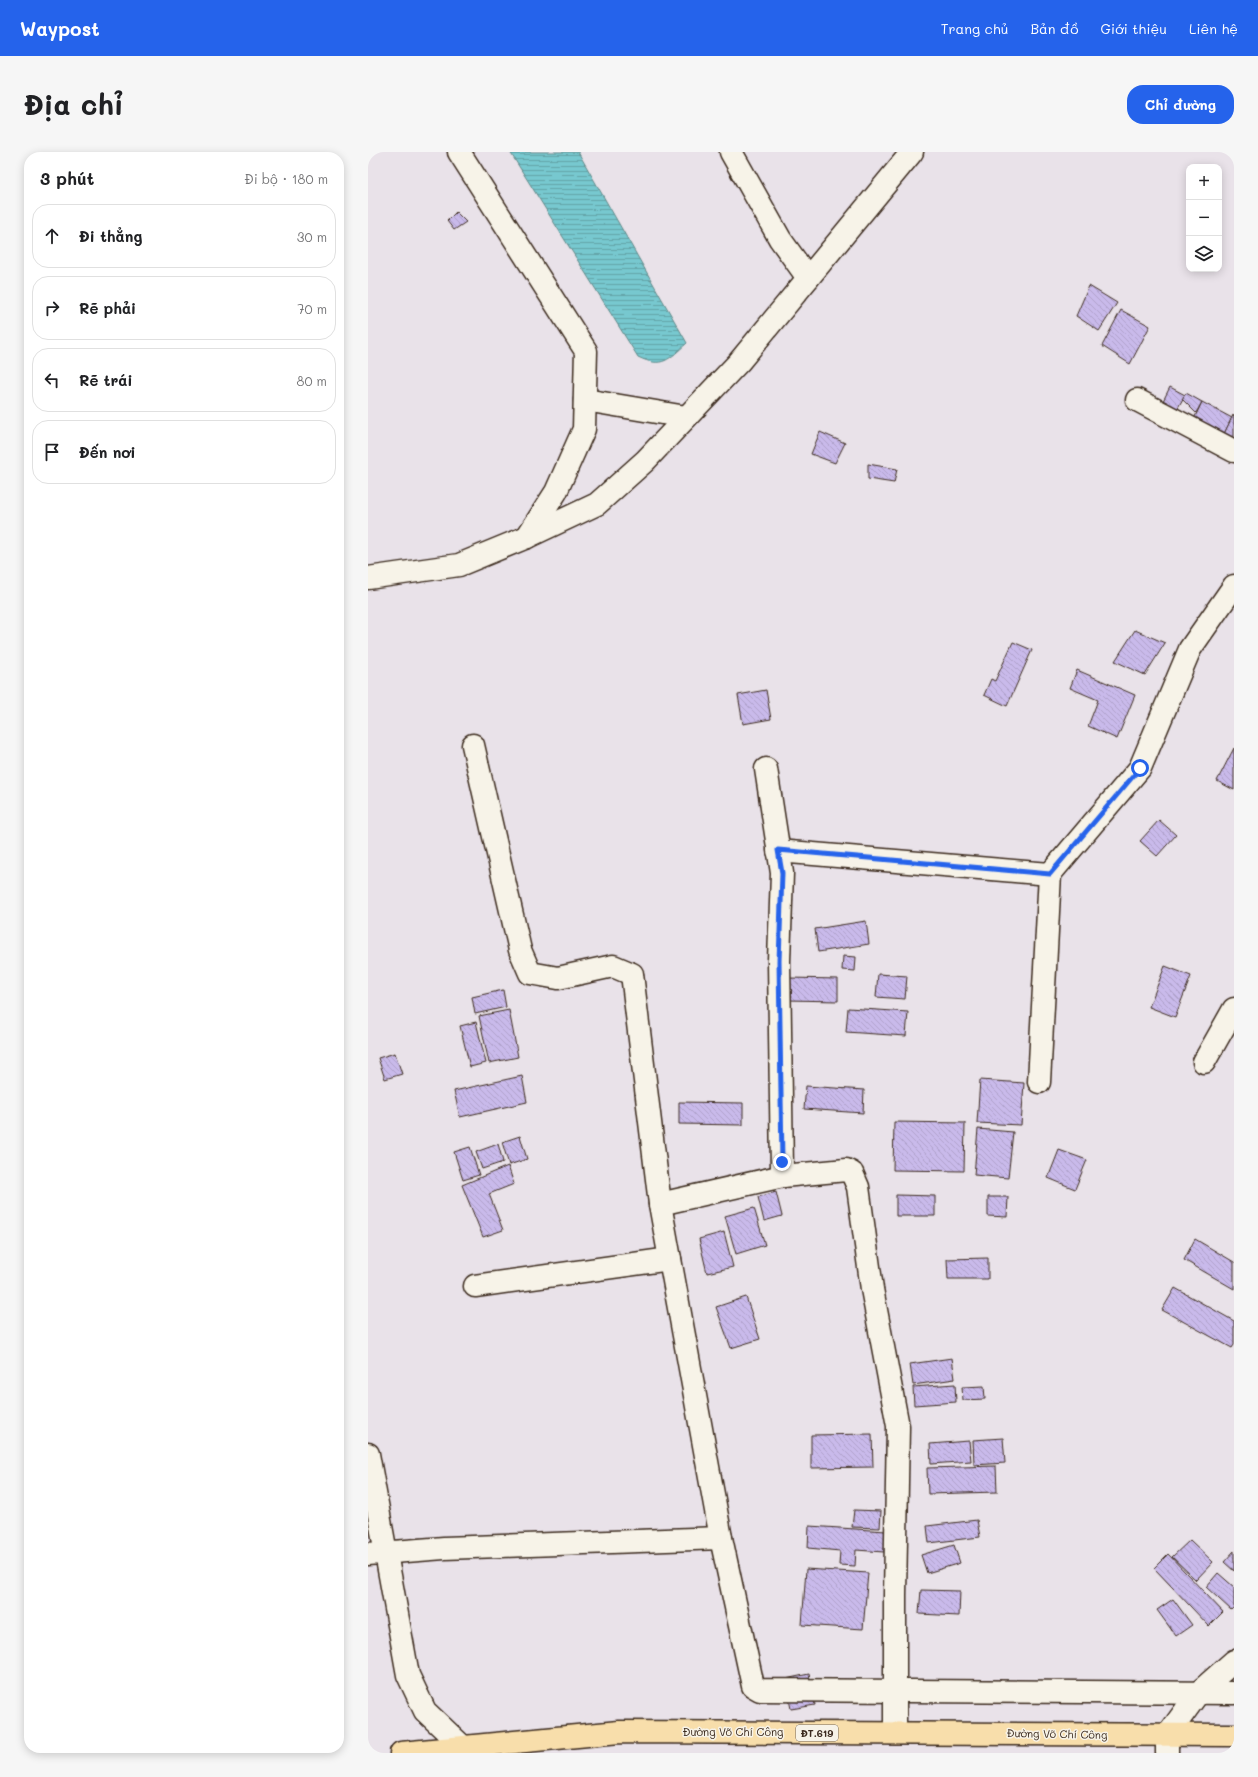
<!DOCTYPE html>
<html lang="vi">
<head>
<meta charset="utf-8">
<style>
	:root { --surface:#fff; --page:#f6f6f6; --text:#202124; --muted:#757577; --line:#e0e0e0; --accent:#2563eb }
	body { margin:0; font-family:Mali,sans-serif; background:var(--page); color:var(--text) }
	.controls { position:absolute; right:12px; top:12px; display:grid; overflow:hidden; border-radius:8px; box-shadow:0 2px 10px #0003 }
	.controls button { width:36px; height:36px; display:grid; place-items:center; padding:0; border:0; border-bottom:1px solid var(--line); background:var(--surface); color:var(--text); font:20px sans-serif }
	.stop { position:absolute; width:12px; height:12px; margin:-9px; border:3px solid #2563eb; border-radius:50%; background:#fff }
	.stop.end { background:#2563eb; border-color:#fff; box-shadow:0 1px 4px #0008 }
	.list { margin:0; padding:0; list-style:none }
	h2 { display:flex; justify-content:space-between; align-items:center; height:52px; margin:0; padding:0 16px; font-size:17px }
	h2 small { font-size:13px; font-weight:400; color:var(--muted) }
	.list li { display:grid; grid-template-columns:26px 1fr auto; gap:12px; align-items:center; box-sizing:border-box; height:64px; margin:0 8px 8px; padding:0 8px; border:1px solid var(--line); border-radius:16px }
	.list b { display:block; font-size:15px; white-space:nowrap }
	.list em { font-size:13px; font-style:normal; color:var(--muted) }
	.icon { flex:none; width:22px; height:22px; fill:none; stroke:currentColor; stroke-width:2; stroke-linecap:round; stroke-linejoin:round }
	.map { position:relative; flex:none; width:866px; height:1601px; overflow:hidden; border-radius:16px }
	header { display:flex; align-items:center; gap:24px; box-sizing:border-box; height:56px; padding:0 20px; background:var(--accent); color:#fff }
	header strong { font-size:19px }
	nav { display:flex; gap:22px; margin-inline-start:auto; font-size:14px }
	.intro { display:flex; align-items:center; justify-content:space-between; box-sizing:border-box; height:96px; padding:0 24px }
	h1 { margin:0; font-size:28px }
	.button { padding:10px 18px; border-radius:16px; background:var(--accent); color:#fff; font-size:14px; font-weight:700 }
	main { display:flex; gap:24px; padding:0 24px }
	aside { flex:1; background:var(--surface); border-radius:16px; box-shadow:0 2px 10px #0003 }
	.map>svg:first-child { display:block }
	.water { fill:url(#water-rules); stroke:#5f8988 }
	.building { fill:url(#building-back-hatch); stroke:#3b2a1e }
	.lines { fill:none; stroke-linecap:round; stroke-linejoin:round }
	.street-casing { stroke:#3b2a1e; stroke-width:25 }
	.secondary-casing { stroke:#3b2a1e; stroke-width:25 }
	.primary-casing { stroke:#3b2a1e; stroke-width:25 }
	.street { stroke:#f7f3e8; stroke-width:22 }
	.secondary { stroke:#f7f3e8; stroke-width:22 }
	.primary { stroke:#f8deab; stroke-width:22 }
	.route { stroke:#2563eb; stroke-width:5 }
	.labels { text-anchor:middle; stroke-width:3; stroke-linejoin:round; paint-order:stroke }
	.shield { fill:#f7f3e8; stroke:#73665b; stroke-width:1 }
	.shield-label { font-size:10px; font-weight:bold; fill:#3b2a1e }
	.street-label { font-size:11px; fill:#3b2a1e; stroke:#f7f3e8 }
</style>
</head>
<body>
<header>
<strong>Waypost</strong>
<nav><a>Trang chủ</a><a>Bản đồ</a><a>Giới thiệu</a><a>Liên hệ</a></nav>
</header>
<div class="intro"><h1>Địa chỉ</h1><a class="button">Chỉ đường</a></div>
<main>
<aside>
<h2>3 phút<small>Đi bộ · 180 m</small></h2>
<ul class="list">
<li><svg class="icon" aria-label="ahead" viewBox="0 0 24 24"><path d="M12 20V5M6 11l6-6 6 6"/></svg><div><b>Đi thẳng</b></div><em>30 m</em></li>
<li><svg class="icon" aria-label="right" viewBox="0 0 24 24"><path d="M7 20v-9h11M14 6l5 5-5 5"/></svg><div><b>Rẽ phải</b></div><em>70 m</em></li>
<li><svg class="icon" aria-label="left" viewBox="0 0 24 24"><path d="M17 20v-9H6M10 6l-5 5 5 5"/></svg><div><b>Rẽ trái</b></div><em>80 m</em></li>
<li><svg class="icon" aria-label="arrive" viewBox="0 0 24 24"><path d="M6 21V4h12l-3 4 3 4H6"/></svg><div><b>Đến nơi</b></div></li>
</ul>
</aside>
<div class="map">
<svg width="866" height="1601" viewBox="0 0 866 1601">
	<defs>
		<pattern id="water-rules" width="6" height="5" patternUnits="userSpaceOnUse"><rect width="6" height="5" fill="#77c8cf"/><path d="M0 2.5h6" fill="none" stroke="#63a3a7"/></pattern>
		<pattern id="building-back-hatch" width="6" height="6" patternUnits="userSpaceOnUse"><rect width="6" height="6" fill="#c9baeb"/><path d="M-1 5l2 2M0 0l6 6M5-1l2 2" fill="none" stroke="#aea0c9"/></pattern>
	</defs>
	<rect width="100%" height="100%" fill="#e9e2e9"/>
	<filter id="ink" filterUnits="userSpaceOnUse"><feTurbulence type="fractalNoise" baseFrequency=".025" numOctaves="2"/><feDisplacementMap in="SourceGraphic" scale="8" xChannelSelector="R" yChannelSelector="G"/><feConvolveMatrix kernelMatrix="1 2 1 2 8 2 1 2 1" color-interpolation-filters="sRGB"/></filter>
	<g filter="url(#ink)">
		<path class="water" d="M142 0H210L319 191C301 207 295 217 270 205Z"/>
		<g class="building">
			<path d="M88 60 98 70 86 78 79 69Z"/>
			<path d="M721 134 749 151 731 179 708 164Z"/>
			<path d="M753 158 782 174 762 212 734 194Z"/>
			<path d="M802 235 817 243 807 261 793 253Z"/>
			<path d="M818 241 834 250 828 261 814 247Z"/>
			<path d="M834 250 864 266 855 284 826 267Z"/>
			<path d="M865 263 866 264V289L855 284Z"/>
			<path d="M452 280 477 291 467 311 443 302Z"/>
			<path d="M500 312 529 317 526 331 500 327Z"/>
			<path d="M767 478 797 491 777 523 747 509Z"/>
			<path d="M645 490 664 498 639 554 616 543 623 527 627 529Z"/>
			<path d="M709 518 767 543 749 587 720 574 730 548 702 536Z"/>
			<path d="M398 538 403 567 375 572 370 543Z"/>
			<path d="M866 596V638L849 629Z"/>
			<path d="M791 668 808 683 789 704 772 689Z"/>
			<path d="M498 769 501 792 450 800 447 777Z"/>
			<path d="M475 804 488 805 487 819 474 818Z"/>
			<path d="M797 814 823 824 807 865 781 855Z"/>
			<path d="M510 822 539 824 537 847 508 845Z"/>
			<path d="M421 826 470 827V849L420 848Z"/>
			<path d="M135 838 138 855 107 862 104 845Z"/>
			<path d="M480 856 540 860 538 884 478 880Z"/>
			<path d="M141 858 150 905 121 911 111 864Z"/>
			<path d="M108 870 118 911 102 915 92 874Z"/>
			<path d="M27 901 34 922 17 927 10 906Z"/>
			<path d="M154 924 159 950 92 965 86 939Z"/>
			<path d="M612 928 656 931 653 973 609 971Z"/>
			<path d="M438 934 496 938 495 961 436 957Z"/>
			<path d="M311 950 375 951V973L311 972Z"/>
			<path d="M526 970 597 971 596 1019 525 1018Z"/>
			<path d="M610 977 645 980 640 1026 606 1023Z"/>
			<path d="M152 984 159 1007 141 1013 134 990Z"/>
			<path d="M130 992 135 1010 114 1017 108 1000Z"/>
			<path d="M102 995 111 1023 95 1028 86 1000Z"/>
			<path d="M691 998 719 1008 707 1037 680 1026Z"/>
			<path d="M140 1014 146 1032 121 1042 135 1078 115 1085 94 1033Z"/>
			<path d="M408 1040 414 1064 396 1069 390 1045Z"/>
			<path d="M528 1043 567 1044V1064H528Z"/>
			<path d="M620 1045H640L639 1065 620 1064Z"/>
			<path d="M386 1056 397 1093 368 1102 357 1064Z"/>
			<path d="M356 1080 365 1115 339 1121 331 1087Z"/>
			<path d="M827 1087 866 1110V1137L816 1108Z"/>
			<path d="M620 1106V1127H580L579 1107Z"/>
			<path d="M807 1136 866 1169V1193L864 1196 794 1158Z"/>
			<path d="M378 1145 392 1187 363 1196 348 1155Z"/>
			<path d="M584 1206 587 1227 545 1233 542 1212Z"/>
			<path d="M587 1232 588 1250 546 1253 545 1235Z"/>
			<path d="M616 1234 617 1247 595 1248 594 1235Z"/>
			<path d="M504 1282 505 1315 443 1316V1283Z"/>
			<path d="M635 1286 637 1311 606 1313 605 1288Z"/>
			<path d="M601 1289 603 1309 563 1312 562 1292Z"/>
			<path d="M628 1314 629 1340 560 1342 559 1316Z"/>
			<path d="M486 1358 513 1359 512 1376 484 1375Z"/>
			<path d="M609 1368 612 1385 561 1391 559 1374Z"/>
			<path d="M441 1374 518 1379 516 1400 488 1398 487 1414 471 1413 472 1399 440 1396Z"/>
			<path d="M822 1388 845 1410 828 1428 804 1405Z"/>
			<path d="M586 1393 592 1411 559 1421 553 1403Z"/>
			<path d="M866 1399V1419L856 1410Z"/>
			<path d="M800 1402 855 1460 841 1474 786 1416Z"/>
			<path d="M438 1417 500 1421 495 1477 434 1473Z"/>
			<path d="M850 1421 866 1435V1455L863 1458 838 1435Z"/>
			<path d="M553 1438 592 1439 591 1464 551 1462Z"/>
			<path d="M805 1447 824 1473 808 1484 789 1458Z"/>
			<path d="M441 1522 447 1553 423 1557 417 1527Z"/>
		</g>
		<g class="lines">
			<g class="street-casing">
				<g id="street">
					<path d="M91 0 218 199 216 277 188 340 159 385"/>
					<path d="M363 0 412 87 440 126"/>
					<path d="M217 248 318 265"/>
					<path d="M769 248 866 299"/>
					<path d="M0 426 91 413 159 385 229 352 277 309 371 210 544 0"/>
					<path d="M105 593 152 798 162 821 190 826 245 814 264 822 292 1052 302 1107 353 1386 385 1534 392 1538 866 1541"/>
					<path d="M398 617 414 721 411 809 414 1018 415 1024 478 1018 484 1021 490 1035 504 1137 530 1274 527 1443V1581"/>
					<path d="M410 699 682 722 772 616 822 497 866 434"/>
					<path d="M836 910 866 857"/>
					<path d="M671 930 682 722"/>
					<path d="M292 1052 415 1024"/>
					<path d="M107 1134 302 1107"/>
					<path d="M0 1402 76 1396 353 1386"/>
					<path d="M799 1584 831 1540 866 1509"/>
				</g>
			</g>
			<g class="secondary-casing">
				<g id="secondary">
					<path d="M0 1302 40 1523 57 1559 95 1595"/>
					<path d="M799 1584V1601"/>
				</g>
			</g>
			<g class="primary-casing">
				<path id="primary" d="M33 1601 251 1580 866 1583"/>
			</g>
			<use href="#street" class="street"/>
			<use href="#secondary" class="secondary"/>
			<use href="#primary" class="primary"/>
		</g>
	</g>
	<g class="lines" filter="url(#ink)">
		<path class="route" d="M414 1010 411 809 414 721 410 698 682 722 772 616"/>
	</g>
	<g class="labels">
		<rect class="shield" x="428" y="1573" width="42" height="16" rx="3"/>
		<g class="shield-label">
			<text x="449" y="1585">ĐT.619</text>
		</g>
		<g class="street-label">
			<text x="365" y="1584">Đường Võ Chí Công</text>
			<text transform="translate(689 1582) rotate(1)" y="4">Đường Võ Chí Công</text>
		</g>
	</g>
</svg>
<div class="controls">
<button>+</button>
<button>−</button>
<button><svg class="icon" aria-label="layers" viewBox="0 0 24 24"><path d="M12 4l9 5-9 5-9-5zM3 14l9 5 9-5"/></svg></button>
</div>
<div class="stop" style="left:772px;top:616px"></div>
<div class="stop end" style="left:414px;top:1010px"></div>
</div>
</main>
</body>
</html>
